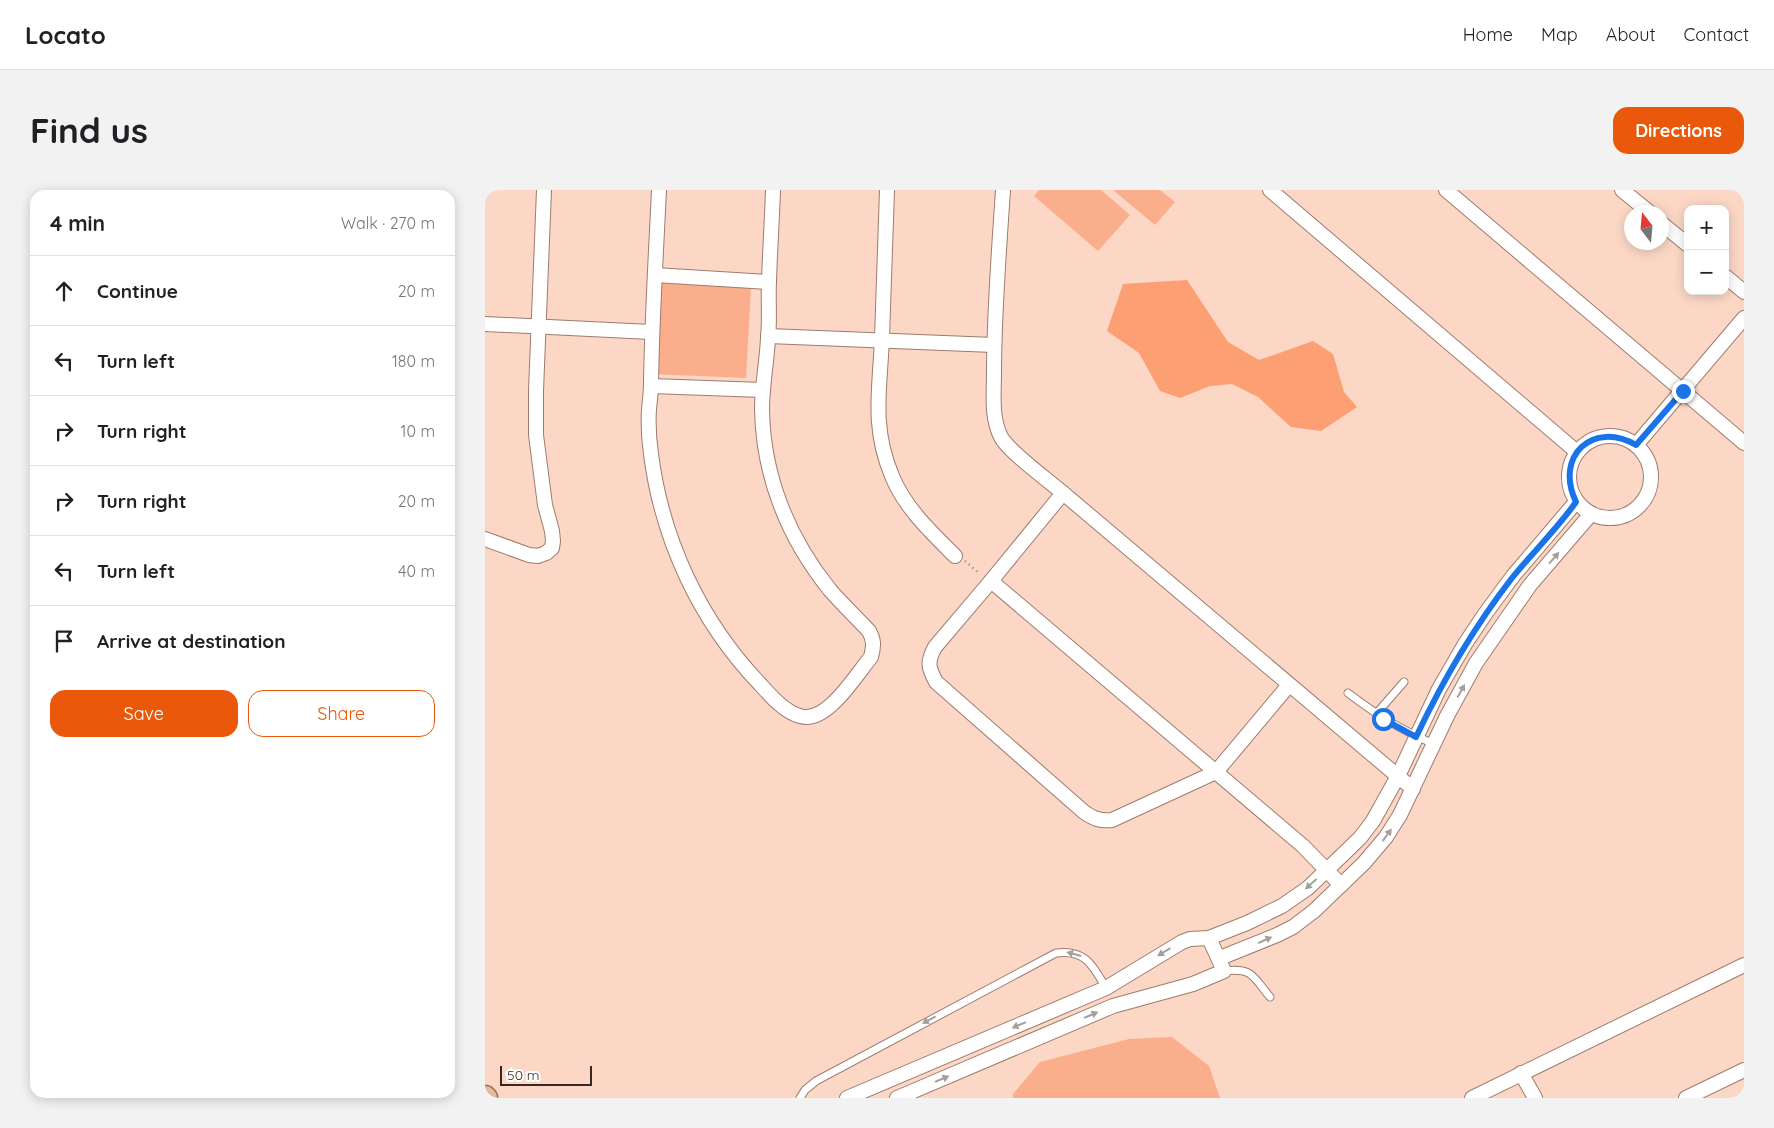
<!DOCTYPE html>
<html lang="en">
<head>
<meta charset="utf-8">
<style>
	:root { --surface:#fff; --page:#f2f2f2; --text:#202124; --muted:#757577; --line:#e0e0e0; --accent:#ea580c }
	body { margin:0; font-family:Quicksand,sans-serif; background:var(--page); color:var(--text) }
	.controls { position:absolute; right:15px; top:15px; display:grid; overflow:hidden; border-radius:10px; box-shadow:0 2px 12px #0003 }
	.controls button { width:45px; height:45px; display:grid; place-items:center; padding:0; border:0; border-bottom:1px solid var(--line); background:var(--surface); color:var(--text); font:25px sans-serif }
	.compass { position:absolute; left:1139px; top:15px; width:45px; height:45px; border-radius:50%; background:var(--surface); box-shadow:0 2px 12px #0003; rotate:344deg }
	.scale { position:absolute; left:15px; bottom:12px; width:92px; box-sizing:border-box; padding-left:5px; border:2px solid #372922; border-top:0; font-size:14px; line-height:18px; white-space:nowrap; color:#372922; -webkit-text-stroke:4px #fff; paint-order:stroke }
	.stop { position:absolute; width:15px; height:15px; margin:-11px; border:4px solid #1a73e8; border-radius:50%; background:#fff }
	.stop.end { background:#1a73e8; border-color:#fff; box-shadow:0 1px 5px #0008 }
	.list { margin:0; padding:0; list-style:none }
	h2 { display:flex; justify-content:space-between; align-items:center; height:65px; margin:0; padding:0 20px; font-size:21px }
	h2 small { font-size:16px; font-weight:400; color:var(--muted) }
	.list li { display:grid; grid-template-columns:32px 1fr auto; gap:15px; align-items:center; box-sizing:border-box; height:70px; padding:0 20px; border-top:1px solid var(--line) }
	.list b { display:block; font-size:19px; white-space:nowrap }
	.list em { font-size:16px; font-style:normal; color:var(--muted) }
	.actions { display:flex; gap:10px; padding:15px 20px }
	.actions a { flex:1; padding:11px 0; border:1px solid var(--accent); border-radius:15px; text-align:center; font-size:18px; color:var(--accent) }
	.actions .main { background:var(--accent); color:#fff }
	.icon { flex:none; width:28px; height:28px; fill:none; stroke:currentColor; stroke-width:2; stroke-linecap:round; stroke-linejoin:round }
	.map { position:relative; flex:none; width:1259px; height:908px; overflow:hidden; border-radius:15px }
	header { display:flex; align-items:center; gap:30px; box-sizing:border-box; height:70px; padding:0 25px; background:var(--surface); border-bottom:1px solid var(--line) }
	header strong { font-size:24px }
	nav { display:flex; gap:28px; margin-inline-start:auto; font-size:18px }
	.intro { display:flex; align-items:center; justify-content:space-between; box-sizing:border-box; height:120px; padding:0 30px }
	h1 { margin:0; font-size:35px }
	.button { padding:12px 22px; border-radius:15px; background:var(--accent); color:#fff; font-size:18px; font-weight:700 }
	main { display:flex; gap:30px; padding:0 30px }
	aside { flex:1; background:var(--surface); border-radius:15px; box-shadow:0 2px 12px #0003 }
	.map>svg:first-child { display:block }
	.green { fill:#faae8b }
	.water { fill:#fc9f72 }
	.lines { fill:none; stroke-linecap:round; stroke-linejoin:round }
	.service-casing { stroke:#9d7c6d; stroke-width:9 }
	.minor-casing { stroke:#9d7c6d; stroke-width:16 }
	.primary-casing { stroke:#a0674c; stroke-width:25 }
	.path { stroke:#997f73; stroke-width:2.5; stroke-dasharray:1 4; stroke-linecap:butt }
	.service { stroke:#fff; stroke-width:7 }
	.minor { stroke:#fff; stroke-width:14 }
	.primary { stroke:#e8b8a1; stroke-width:22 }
	.oneway { fill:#a59f9c }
	.route { stroke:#1a73e8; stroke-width:6 }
</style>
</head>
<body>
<header>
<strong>Locato</strong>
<nav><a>Home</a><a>Map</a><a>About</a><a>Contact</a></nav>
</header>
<div class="intro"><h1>Find us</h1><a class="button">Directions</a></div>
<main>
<aside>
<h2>4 min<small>Walk · 270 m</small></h2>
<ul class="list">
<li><svg class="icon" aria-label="ahead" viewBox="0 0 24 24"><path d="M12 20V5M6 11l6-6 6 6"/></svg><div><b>Continue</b></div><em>20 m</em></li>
<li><svg class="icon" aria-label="left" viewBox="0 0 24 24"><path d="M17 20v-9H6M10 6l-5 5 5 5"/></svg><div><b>Turn left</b></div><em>180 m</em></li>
<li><svg class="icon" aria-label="right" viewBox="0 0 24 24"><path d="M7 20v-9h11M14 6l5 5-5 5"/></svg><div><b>Turn right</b></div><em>10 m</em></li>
<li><svg class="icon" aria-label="right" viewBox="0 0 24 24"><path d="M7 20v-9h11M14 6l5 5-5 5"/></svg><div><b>Turn right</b></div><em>20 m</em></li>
<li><svg class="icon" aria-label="left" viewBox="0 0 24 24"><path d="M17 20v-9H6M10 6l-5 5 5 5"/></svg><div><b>Turn left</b></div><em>40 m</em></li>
<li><svg class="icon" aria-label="arrive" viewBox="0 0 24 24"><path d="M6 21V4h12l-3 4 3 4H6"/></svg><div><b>Arrive at destination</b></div></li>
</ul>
<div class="actions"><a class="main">Save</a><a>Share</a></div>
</aside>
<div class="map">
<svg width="1259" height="908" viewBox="0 0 1259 908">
	<rect width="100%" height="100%" fill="#fcd7c6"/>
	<g class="green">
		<path d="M554 0H616L645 25 613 61 549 6Z"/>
		<path d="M628 0H675L690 12 670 35Z"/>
		<path d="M170 91 266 96 261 188 166 184Z"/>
		<path d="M687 847 724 876 735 908H528V904L555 872 644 849Z"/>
	</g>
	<path class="water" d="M702 90 743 152 774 170 828 151 848 164 859 202 872 217 836 241 806 237 773 207 747 194 725 196 695 208 675 201 654 163 622 141 638 94Z"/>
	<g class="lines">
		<g class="service-casing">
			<g id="service">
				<path d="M863 503C892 525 916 540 949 554"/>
				<path d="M891 524 919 492"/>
				<path d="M739 781C768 777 768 787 785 807"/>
				<path d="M315 908 320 900 331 891 571 763C601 759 608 776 621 798"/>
			</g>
		</g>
		<g class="minor-casing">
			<g id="minor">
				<path d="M174 0C171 64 167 128 166 193 166 202 165 210 164 219 163 234 164 250 166 264 177 350 215 431 274 493 284 504 299 522 315 526 341 535 371 485 386 467 389 456 389 450 384 441 371 427 357 414 345 400 303 348 278 286 277 219 277 195 282 171 283 148 285 129 283 110 284 91 285 60 287 30 288 0"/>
				<path d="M402 0C400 49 399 99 397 148 395 199 386 236 407 286 420 318 446 342 470 366"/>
				<path d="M518 0C514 61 509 122 509 183 509 203 506 228 516 247 523 261 564 291 578 303L928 599"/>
				<path d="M785 0 1092 262"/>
				<path d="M961 0 1259 253"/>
				<path d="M1137 0 1164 22"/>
				<path d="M1176 33 1203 55"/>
				<path d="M170 85 284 92"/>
				<path d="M1240 86 1259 102"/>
				<path d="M0 134 166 142"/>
				<path d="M283 146 509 155"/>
				<path d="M166 196 278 200"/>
				<circle cx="1125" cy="287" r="41"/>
				<path d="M1151 255 1259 128"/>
				<path d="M578 303 506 391 450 457C442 472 443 477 451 492L599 622C609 629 615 631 627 630L731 582 804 495"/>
				<path d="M0 349 44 365 53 366 61 363 67 358 68 351 67 341 60 315 51 245V201L59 0"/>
				<path d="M506 391 818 656 856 695"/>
				<path d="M735 768 792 745 808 737 829 721 879 673 901 647 915 625 962 526 991 473 1045 395 1106 324"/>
				<path d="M1036 883 1050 908"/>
				<path d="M362 908 621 798 697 752 705 749 724 748 762 733 797 716 823 698 875 648 888 631 913 586 954 499 980 454 1000 424 1028 386 1091 312"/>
				<path d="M412 908 628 816 708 794 739 781 724 748"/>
				<path d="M987 908 1259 775"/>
				<path d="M1201 908 1259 880"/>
			</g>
		</g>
		<g class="primary-casing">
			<path id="primary" d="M0 907 1 908"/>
		</g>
		<path class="path" d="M480 371 495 384"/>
		<use href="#service" class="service"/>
		<use href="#minor" class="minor"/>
		<use href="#primary" class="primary"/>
	</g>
	<defs><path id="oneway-solid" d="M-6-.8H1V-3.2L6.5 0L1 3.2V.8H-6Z" transform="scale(1.25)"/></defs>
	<g class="oneway">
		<use href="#oneway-solid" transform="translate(1069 368) rotate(-49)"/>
		<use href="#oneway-solid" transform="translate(976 501) rotate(-61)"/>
		<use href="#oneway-solid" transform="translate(902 645) rotate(-54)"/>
		<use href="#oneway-solid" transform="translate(826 694) rotate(138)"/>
		<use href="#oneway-solid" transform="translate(780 750) rotate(-24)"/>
		<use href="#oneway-solid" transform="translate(679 762) rotate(149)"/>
		<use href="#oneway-solid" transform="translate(589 764) rotate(-165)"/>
		<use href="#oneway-solid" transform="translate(606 825) rotate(-23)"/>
		<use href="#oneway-solid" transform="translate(444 830) rotate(152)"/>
		<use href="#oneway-solid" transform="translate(534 835) rotate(157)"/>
		<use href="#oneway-solid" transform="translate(457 889) rotate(-23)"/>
	</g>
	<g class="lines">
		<path class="route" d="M898 529 931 547C958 490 989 437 1027 388 1048 362 1072 339 1091 312 1069 266 1108 230 1151 255L1198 201"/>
	</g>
</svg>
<div class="controls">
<button>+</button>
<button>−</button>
</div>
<svg class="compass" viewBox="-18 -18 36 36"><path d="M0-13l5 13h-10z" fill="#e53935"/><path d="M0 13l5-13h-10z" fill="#757577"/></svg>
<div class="scale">50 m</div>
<div class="stop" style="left:898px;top:529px"></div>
<div class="stop end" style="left:1198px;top:201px"></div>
</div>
</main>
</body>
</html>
